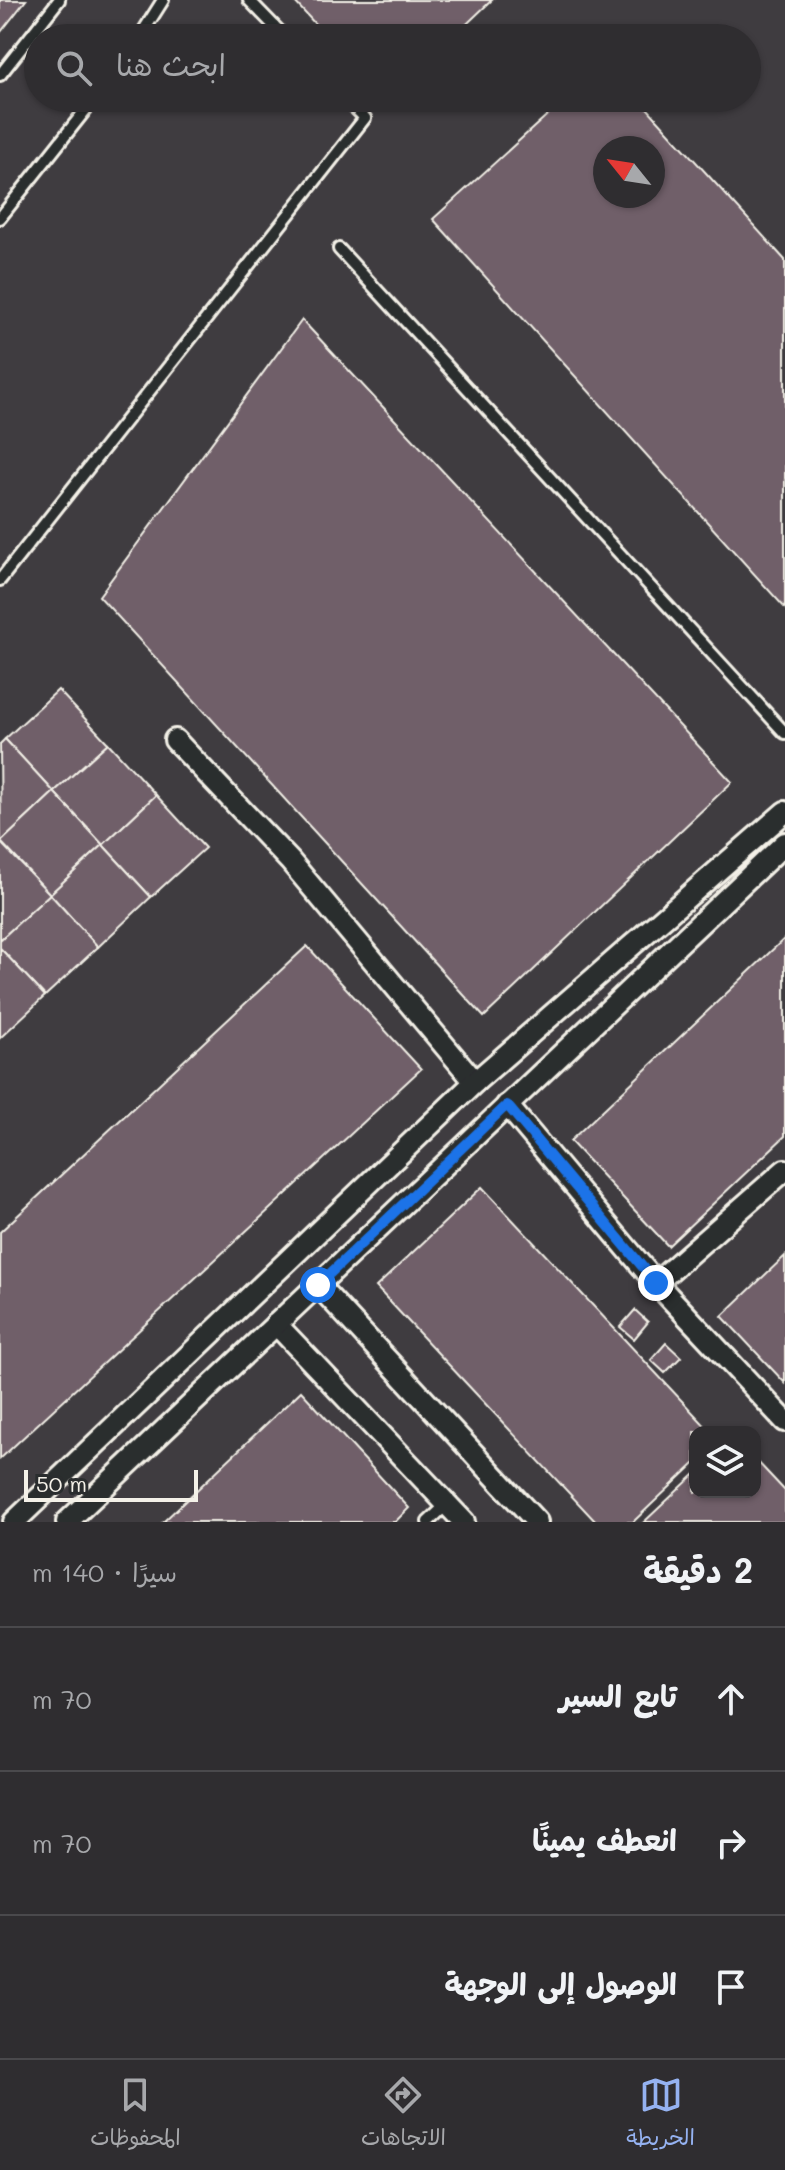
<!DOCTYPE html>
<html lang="ar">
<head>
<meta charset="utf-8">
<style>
	:root { --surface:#2f2d30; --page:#3b393c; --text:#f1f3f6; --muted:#a7a8ab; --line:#4a494c; --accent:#95b2f1 }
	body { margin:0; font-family:Mali,"Playpen Sans Arabic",sans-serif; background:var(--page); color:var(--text); direction:rtl }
	.controls { position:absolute; right:24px; bottom:24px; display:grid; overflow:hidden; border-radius:16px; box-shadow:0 2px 6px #0004 }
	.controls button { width:72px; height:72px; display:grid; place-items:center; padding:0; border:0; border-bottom:2px solid var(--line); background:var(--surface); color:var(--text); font:40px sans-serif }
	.compass { position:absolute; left:593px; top:136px; width:72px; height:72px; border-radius:50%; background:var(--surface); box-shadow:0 2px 6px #0004; rotate:300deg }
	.scale { position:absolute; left:24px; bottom:20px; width:174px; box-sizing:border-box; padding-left:8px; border:4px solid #f4f1e8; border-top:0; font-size:22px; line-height:28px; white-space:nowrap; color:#f4f1e8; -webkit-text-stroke:6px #2a2d2e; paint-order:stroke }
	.stop { position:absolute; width:24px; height:24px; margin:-18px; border:6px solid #1a73e8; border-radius:50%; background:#fff }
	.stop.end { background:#1a73e8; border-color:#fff; box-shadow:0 2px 8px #0008 }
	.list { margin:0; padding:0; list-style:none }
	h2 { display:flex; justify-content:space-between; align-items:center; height:104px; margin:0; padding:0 32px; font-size:34px }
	h2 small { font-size:26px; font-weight:400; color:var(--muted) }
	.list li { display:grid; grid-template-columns:52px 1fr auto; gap:24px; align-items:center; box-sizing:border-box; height:144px; padding:0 32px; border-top:2px solid var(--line) }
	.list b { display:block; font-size:30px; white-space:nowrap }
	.list em { font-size:26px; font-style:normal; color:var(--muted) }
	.icon { flex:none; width:44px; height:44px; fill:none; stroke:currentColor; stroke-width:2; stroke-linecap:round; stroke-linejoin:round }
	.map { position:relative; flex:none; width:785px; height:1522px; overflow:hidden; direction:ltr }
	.search { position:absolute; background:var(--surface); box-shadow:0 2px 6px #0004; left:24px; right:24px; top:24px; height:88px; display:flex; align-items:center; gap:20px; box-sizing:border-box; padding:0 28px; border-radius:44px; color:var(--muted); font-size:30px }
	.sheet { height:536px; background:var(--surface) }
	nav { display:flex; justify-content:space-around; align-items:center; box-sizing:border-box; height:112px; border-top:2px solid var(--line); background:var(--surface); font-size:22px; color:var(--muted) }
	nav a { display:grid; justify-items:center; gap:4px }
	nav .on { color:var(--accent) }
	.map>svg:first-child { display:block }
	.building { fill:#6f5e69; stroke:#f4f1e8; stroke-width:2; fill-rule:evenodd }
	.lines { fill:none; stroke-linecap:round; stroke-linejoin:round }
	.service-casing { stroke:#f4f1e8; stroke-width:16 }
	.minor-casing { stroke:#f4f1e8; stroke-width:26 }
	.service { stroke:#2a2d2e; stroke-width:10 }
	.minor { stroke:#2a2d2e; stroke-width:20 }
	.route { stroke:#1a73e8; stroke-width:10 }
</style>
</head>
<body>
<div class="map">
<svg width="785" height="1522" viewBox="0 0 785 1522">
	<rect width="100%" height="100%" fill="#3f3c40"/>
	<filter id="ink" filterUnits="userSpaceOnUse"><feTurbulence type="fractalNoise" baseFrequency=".0125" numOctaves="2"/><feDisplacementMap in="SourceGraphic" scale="16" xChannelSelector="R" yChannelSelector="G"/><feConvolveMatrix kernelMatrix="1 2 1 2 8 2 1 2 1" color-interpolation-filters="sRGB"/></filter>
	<g filter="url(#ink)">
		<g class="building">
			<path d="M0 0H26L0 33Z"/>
			<path d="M293 0H492L452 38H328Z"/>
			<path d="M566 98H638L785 260V608L433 219ZM605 148H653V196H605Z"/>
			<path d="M302 320 732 782 484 1017 99 596Z"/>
			<path d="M58 690 108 743 54 792 5 739Z"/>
			<path d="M5 739 54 792 1 842 0 744Z"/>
			<path d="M108 743 156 795 103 845 54 792Z"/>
			<path d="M54 792 103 845 50 894 1 842Z"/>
			<path d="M156 795 205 848 151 897 103 845Z"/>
			<path d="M0 842 50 894 0 940Z"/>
			<path d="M103 845 151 897 98 947 50 894Z"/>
			<path d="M50 894 98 947 45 996 0 948V940Z"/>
			<path d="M785 938V1136L668 1246 570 1141Z"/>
			<path d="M307 946 421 1069 0 1459V1232Z"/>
			<path d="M0 948 45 996 0 1038Z"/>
			<path d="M482 1187 711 1432H695V1463L633 1522H596L376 1287Z"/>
			<path d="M785 1256V1383L722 1316Z"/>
			<path d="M635 1310 648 1322 634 1339 620 1327Z"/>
			<path d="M666 1343 681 1357 665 1373 651 1360Z"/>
			<path d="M301 1391 409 1508 395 1522H163Z"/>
			<path d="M755 1459 785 1491V1522H644L695 1474V1492H755Z"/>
		</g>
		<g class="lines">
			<g class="service-casing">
				<g id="service">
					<path d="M249 0 286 38"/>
					<path d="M139 38 163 0"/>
					<path d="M0 75 59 0"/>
					<path d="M0 218 95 98"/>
					<path d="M339 249 785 733"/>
					<path d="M0 580 365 118 345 98"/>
					<path d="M428 1522 447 1504"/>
				</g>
			</g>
			<g class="minor-casing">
				<g id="minor">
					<path d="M175 740 290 861 475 1082"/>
					<path d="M507 1105 656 1283 785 1170"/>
					<path d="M656 1283 785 1421"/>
					<path d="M318 1285 537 1522"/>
					<path d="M276 1324 464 1522"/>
					<path d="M14 1522 475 1082 785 812"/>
					<path d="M67 1522 785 843"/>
				</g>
			</g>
			<use href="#service" class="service"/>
			<use href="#minor" class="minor"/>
		</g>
	</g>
	<g class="lines" filter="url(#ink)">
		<path class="route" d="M318 1285 507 1105 656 1283"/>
	</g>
</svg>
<div class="controls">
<button><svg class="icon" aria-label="layers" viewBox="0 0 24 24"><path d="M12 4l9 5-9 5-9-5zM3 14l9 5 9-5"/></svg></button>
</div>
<svg class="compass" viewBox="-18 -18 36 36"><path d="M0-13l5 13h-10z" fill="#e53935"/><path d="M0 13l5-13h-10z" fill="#a7a8ab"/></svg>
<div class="scale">50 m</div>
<div class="stop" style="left:318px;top:1285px"></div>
<div class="stop end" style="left:656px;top:1283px"></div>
<div class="search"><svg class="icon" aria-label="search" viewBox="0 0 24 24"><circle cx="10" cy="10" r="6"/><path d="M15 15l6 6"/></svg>ابحث هنا</div>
</div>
<section class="sheet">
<h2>2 دقيقة<small>سيرًا · 140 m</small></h2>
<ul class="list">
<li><svg class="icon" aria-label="ahead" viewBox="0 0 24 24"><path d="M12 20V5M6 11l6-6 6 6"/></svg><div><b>تابع السير</b></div><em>70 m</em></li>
<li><svg class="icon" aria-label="right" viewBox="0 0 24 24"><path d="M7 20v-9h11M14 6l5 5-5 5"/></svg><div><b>انعطف يمينًا</b></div><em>70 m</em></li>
<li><svg class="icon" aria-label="arrive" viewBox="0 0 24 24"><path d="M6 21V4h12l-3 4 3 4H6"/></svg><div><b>الوصول إلى الوجهة</b></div></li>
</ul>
</section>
<nav>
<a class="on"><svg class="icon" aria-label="map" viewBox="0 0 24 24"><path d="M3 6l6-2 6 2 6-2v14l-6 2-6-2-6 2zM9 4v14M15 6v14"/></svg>الخريطة</a>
<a><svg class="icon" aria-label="directions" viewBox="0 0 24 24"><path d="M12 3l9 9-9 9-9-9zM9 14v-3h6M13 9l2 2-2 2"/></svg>الاتجاهات</a>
<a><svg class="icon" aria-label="saved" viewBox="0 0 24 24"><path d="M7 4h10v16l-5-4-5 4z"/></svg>المحفوظات</a>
</nav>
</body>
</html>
